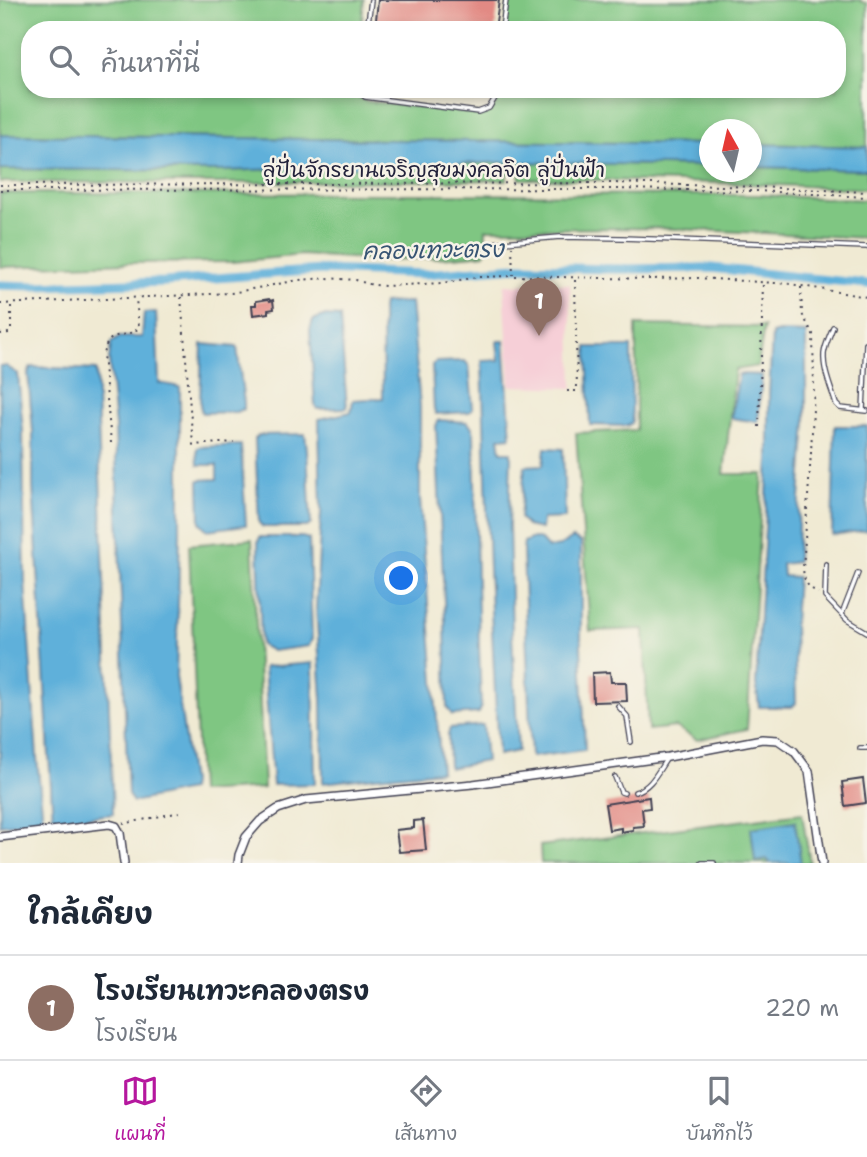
<!DOCTYPE html>
<html lang="th">
<head>
<meta charset="utf-8">
<style>
	:root { --surface:#fff; --page:#f6f6f7; --text:#1f2937; --muted:#747a83; --line:#e0e1e3; --accent:#b5179e }
	body { margin:0; font-family:"Shantell Sans","Playpen Sans Thai",sans-serif; background:var(--page); color:var(--text) }
	.compass { position:absolute; left:699px; top:119px; width:63px; height:63px; border-radius:50%; background:var(--surface); box-shadow:0 4px 10px #0003; rotate:352deg }
	.you { position:absolute; left:402px; top:579px; width:24px; height:24px; margin:-18px; border:5px solid #fff; border-radius:50%; background:#1a73e8; box-shadow:0 0 0 10px #1a73e833 }
	.badge { display:grid; place-items:center; width:46px; height:46px; border-radius:50%; background:var(--accent); color:#fff; font-size:23px; font-weight:700 }
	.pin { position:absolute; translate:-50% -58px; filter:drop-shadow(0 2px 4px #0008) }
	.pin::after { content:''; position:absolute; top:37px; width:24px; height:21px; background:inherit; clip-path:polygon(0 0,100% 0,50% 100%) }
	.list { margin:0; padding:0; list-style:none }
	h2 { display:flex; justify-content:space-between; align-items:center; height:91px; margin:0; padding:0 28px; font-size:30px }
	h2 small { font-size:23px; font-weight:400; color:var(--muted) }
	.list li { display:grid; grid-template-columns:46px 1fr auto; gap:21px; align-items:center; box-sizing:border-box; height:105px; padding:0 28px; border-top:2px solid var(--line) }
	.list b { display:block; font-size:26px; white-space:nowrap }
	.list p { margin:0; font-size:23px; white-space:nowrap; color:var(--muted) }
	.list em { font-size:23px; font-style:normal; color:var(--muted) }
	.icon { flex:none; width:38px; height:38px; fill:none; stroke:currentColor; stroke-width:2; stroke-linecap:round; stroke-linejoin:round }
	.map { position:relative; flex:none; width:867px; height:863px; overflow:hidden }
	.search { position:absolute; background:var(--surface); box-shadow:0 4px 10px #0003; left:21px; right:21px; top:21px; height:77px; display:flex; align-items:center; gap:18px; box-sizing:border-box; padding:0 24px; border-radius:28px; color:var(--muted); font-size:26px }
	.sheet { height:196px; background:var(--surface) }
	nav { display:flex; justify-content:space-around; align-items:center; box-sizing:border-box; height:98px; border-top:2px solid var(--line); background:var(--surface); font-size:19px; color:var(--muted) }
	nav a { display:grid; justify-items:center; gap:4px }
	nav .on { color:var(--accent) }
	.map>svg:first-child { display:block }
	.built { fill:#f6cfd7 }
	.green { fill:#7fc682; stroke:#50745e; stroke-width:2 }
	.water { fill:#5fb0da; stroke:#40698a; stroke-width:2 }
	.lines { fill:none; stroke-linecap:round; stroke-linejoin:round }
	.canal { stroke:#5fb0da; stroke-width:9 }
	.building { fill:#e28a84 }
	.service-casing { stroke:#414052; stroke-width:6 }
	.minor-casing { stroke:#414052; stroke-width:10 }
	.path { stroke:#414052; stroke-width:2; stroke-dasharray:2 5; stroke-linecap:butt }
	.service { stroke:#fff; stroke-width:3.5 }
	.minor { stroke:#fff; stroke-width:7 }
	.labels { text-anchor:middle; stroke-width:5; stroke-linejoin:round; paint-order:stroke }
	.street-label { font-size:21px; fill:#22223b; stroke:#f7f3e8 }
	.water-label { font-size:23px; font-style:italic; fill:#375473; stroke:#f7f3e8 }
</style>
</head>
<body>
<div class="map">
<svg width="867" height="863" viewBox="0 0 867 863">
	<rect width="100%" height="100%" fill="#f7f3e8"/>
	<filter id="ink" filterUnits="userSpaceOnUse"><feTurbulence type="fractalNoise" baseFrequency=".0143" numOctaves="2"/><feDisplacementMap in="SourceGraphic" scale="14" xChannelSelector="R" yChannelSelector="G"/><feConvolveMatrix kernelMatrix="1 2 1 2 8 2 1 2 1" color-interpolation-filters="sRGB"/></filter>
	<filter id="wash" filterUnits="userSpaceOnUse"><feTurbulence type="fractalNoise" baseFrequency=".00686" numOctaves="4" result="noise"/><feDisplacementMap in="SourceGraphic" scale="28" xChannelSelector="R" yChannelSelector="G"/><feGaussianBlur stdDeviation="1.57" result="paint"/><feColorMatrix in="noise" values="0 0 0 0 0 0 0 0 0 0 0 0 0 0 0 0 0 1.4 0 .05"/><feComposite in="paint" operator="in"/></filter>
	<g filter="url(#wash)">
		<rect width="100%" height="100%" fill="#f0ead3"/>
		<path class="built" d="M570 284 573 388 510 386 504 285Z"/>
		<g class="green">
			<path d="M0 0H364L361 30H30V89H356L359 98 365 101 482 114C496 111 497 102 499 89H837V30H505L508 0H861V2L867 3V147L752 144V130H710L709 144 0 135Z"/>
			<path d="M517 162 709 166 710 172H752V167L867 170V189C751 183 636 180 520 179L519 173H507V180L221 183 0 182V169L219 171Z"/>
			<path d="M0 193 757 195 867 200V238L657 228 486 229 485 254 453 257 381 260 302 255 232 262 129 263 0 267Z"/>
			<path d="M636 325 764 327 758 366 735 370 724 474H763L747 729 697 740 676 727 648 730 644 629 590 631 576 433 636 430Z"/>
			<path d="M252 539 264 788 199 792 189 545Z"/>
			<path d="M802 813 810 863H541L540 846Z"/>
		</g>
		<g class="water">
			<path d="M0 135 709 144 710 166 517 162 219 171 0 169Z"/>
			<path d="M752 144 867 147V170L752 167Z"/>
			<path d="M411 302 420 406V499L441 771 375 777 323 783 322 699 316 608 321 512 319 419 351 412 353 400 383 398 382 308 383 303Z"/>
			<path d="M156 312 159 383 180 387V532L176 677 191 782 190 790 133 802 128 795 115 427 109 360 111 343 120 337H142L144 313Z"/>
			<path d="M323 316 340 317 347 408 317 409 315 405 310 330 313 320Z"/>
			<path d="M779 332 806 333V422L798 524 797 562 782 564 783 576 797 577 794 624 796 703 792 707H759L756 683 769 460V394L772 334Z"/>
			<path d="M497 341H504L511 437 499 438 501 452H511L509 526 512 632 518 751 498 755 489 568 482 361 499 360Z"/>
			<path d="M202 344 237 347 244 403V409L236 412 202 413 200 405Z"/>
			<path d="M587 347H631L632 423 627 426 590 425Z"/>
			<path d="M465 361 469 366 473 408 469 412 436 414 434 410 432 365 436 362Z"/>
			<path d="M0 366H6L18 374 23 431 25 582 37 758 43 821 0 825Z"/>
			<path d="M31 367 96 370 113 814 53 821 33 487V432L28 373Z"/>
			<path d="M739 374 762 375 758 422 731 418Z"/>
			<path d="M439 420 467 422 472 427 474 434 477 581 481 708 479 713 452 715 447 707 445 622 436 426Z"/>
			<path d="M835 426H867V530L832 535Z"/>
			<path d="M305 434 307 450 311 524 307 527H263L259 523 255 439 259 435Z"/>
			<path d="M241 445 246 525 207 530 200 522 199 480 217 479V465H198L197 449 199 447Z"/>
			<path d="M545 448 563 449 565 518 542 519 541 529 527 526 520 518 525 466 543 465Z"/>
			<path d="M260 537H302L309 539 312 639 309 646 272 651 261 645 258 542Z"/>
			<path d="M533 538 541 540 548 548 560 546 573 538 581 542V646L585 750 531 757 523 550 524 542Z"/>
			<path d="M313 663 315 784 273 785 264 667Z"/>
			<path d="M483 725 486 761 449 768 448 735 450 728Z"/>
			<path d="M795 821 801 863H770L767 859 755 861 751 828Z"/>
		</g>
		<g class="lines">
			<path class="canal" d="M0 285 35 286 164 282 322 270 425 274 517 267 618 269 711 268 867 284"/>
		</g>
		<g id="blocks">
			<g class="building">
				<path d="M378 0H499L495 30H375Z"/>
				<path d="M269 299 270 301 273 300 274 309 268 310V313L253 315 252 305H256V301Z"/>
				<path d="M610 672 611 682H626L627 701 593 702 592 673Z"/>
				<path d="M863 779 866 803 845 806 842 782Z"/>
				<path d="M649 797 650 808 642 809 644 826 633 827V830L621 832V828L609 830 605 804Z"/>
				<path d="M423 820 426 850 399 852 396 830 414 828V821Z"/>
			</g>
		</g>
	</g>
	<g filter="url(#ink)">
		<use href="#blocks" fill-opacity="0" stroke="#414052" stroke-width="2"/>
		<g class="lines">
			<g class="service-casing">
				<g id="service">
					<path d="M367 30 371 0"/>
					<path d="M502 30 506 0"/>
					<path d="M360 89V93L365 97 478 112 489 108 495 98 496 89"/>
					<path d="M493 243 560 237 622 238 867 247"/>
					<path d="M833 327C830 335 825 345 824 354 823 370 831 388 836 404L840 408 867 411"/>
					<path d="M863 410 866 344"/>
					<path d="M826 564 825 597 847 620 867 632"/>
					<path d="M842 614 858 573"/>
					<path d="M618 706 627 716 631 742"/>
					<path d="M860 748H867"/>
					<path d="M615 777 621 792 624 793"/>
					<path d="M635 792C651 788 658 771 667 758"/>
					<path d="M702 863H714"/>
				</g>
			</g>
			<g class="minor-casing">
				<g id="minor">
					<path d="M0 837 109 824 116 826 120 833 124 863"/>
					<path d="M238 863 239 855 246 837 260 821 278 809 306 800 473 784 668 757 762 739 778 740 794 751 809 771 822 863"/>
				</g>
			</g>
			<g class="path">
				<path d="M0 185 612 183 758 187 867 192"/>
				<path d="M0 190 612 189 758 191 867 197"/>
				<path d="M512 246 513 275"/>
				<path d="M801 287 802 314 813 334 814 387 811 453 803 568C804 581 806 586 818 593"/>
				<path d="M181 297 193 445 234 442"/>
				<path d="M0 304 231 293 299 280 327 278 356 280 368 284 385 286 442 283 478 277 514 276 649 279 698 278 790 284 867 297"/>
				<path d="M0 334 9 333 11 331V305"/>
				<path d="M567 391H577L575 279"/>
				<path d="M759 427 763 283"/>
				<path d="M111 443 103 354C110 327 123 341 139 328L136 299"/>
				<path d="M123 824 180 812"/>
			</g>
			<use href="#service" class="service"/>
			<use href="#minor" class="minor"/>
		</g>
	</g>
	<g class="labels">
		<g class="street-label">
			<text x="434" y="177">ลู่ปั่นจักรยานเจริญสุขมงคลจิต ลู่ปั่นฟ้า</text>
		</g>
		<g class="water-label">
			<text transform="translate(433 250) rotate(-1)" y="8">คลองเทวะตรง</text>
		</g>
	</g>
</svg>
<svg class="compass" viewBox="-18 -18 36 36"><path d="M0-13l5 13h-10z" fill="#e53935"/><path d="M0 13l5-13h-10z" fill="#747a83"/></svg>
<div class="you"></div>
<div class="pin badge" style="left:539px;top:336px;background:#8d6e63">1</div>
<div class="search"><svg class="icon" aria-label="search" viewBox="0 0 24 24"><circle cx="10" cy="10" r="6"/><path d="M15 15l6 6"/></svg>ค้นหาที่นี่</div>
</div>
<section class="sheet">
<h2>ใกล้เคียง<small></small></h2>
<ul class="list">
<li><span class="badge" style="background:#8d6e63">1</span><div><b>โรงเรียนเทวะคลองตรง</b><p>โรงเรียน</p></div><em>220 m</em></li>
</ul>
</section>
<nav>
<a class="on"><svg class="icon" aria-label="map" viewBox="0 0 24 24"><path d="M3 6l6-2 6 2 6-2v14l-6 2-6-2-6 2zM9 4v14M15 6v14"/></svg>แผนที่</a>
<a><svg class="icon" aria-label="directions" viewBox="0 0 24 24"><path d="M12 3l9 9-9 9-9-9zM9 14v-3h6M13 9l2 2-2 2"/></svg>เส้นทาง</a>
<a><svg class="icon" aria-label="saved" viewBox="0 0 24 24"><path d="M7 4h10v16l-5-4-5 4z"/></svg>บันทึกไว้</a>
</nav>
</body>
</html>
